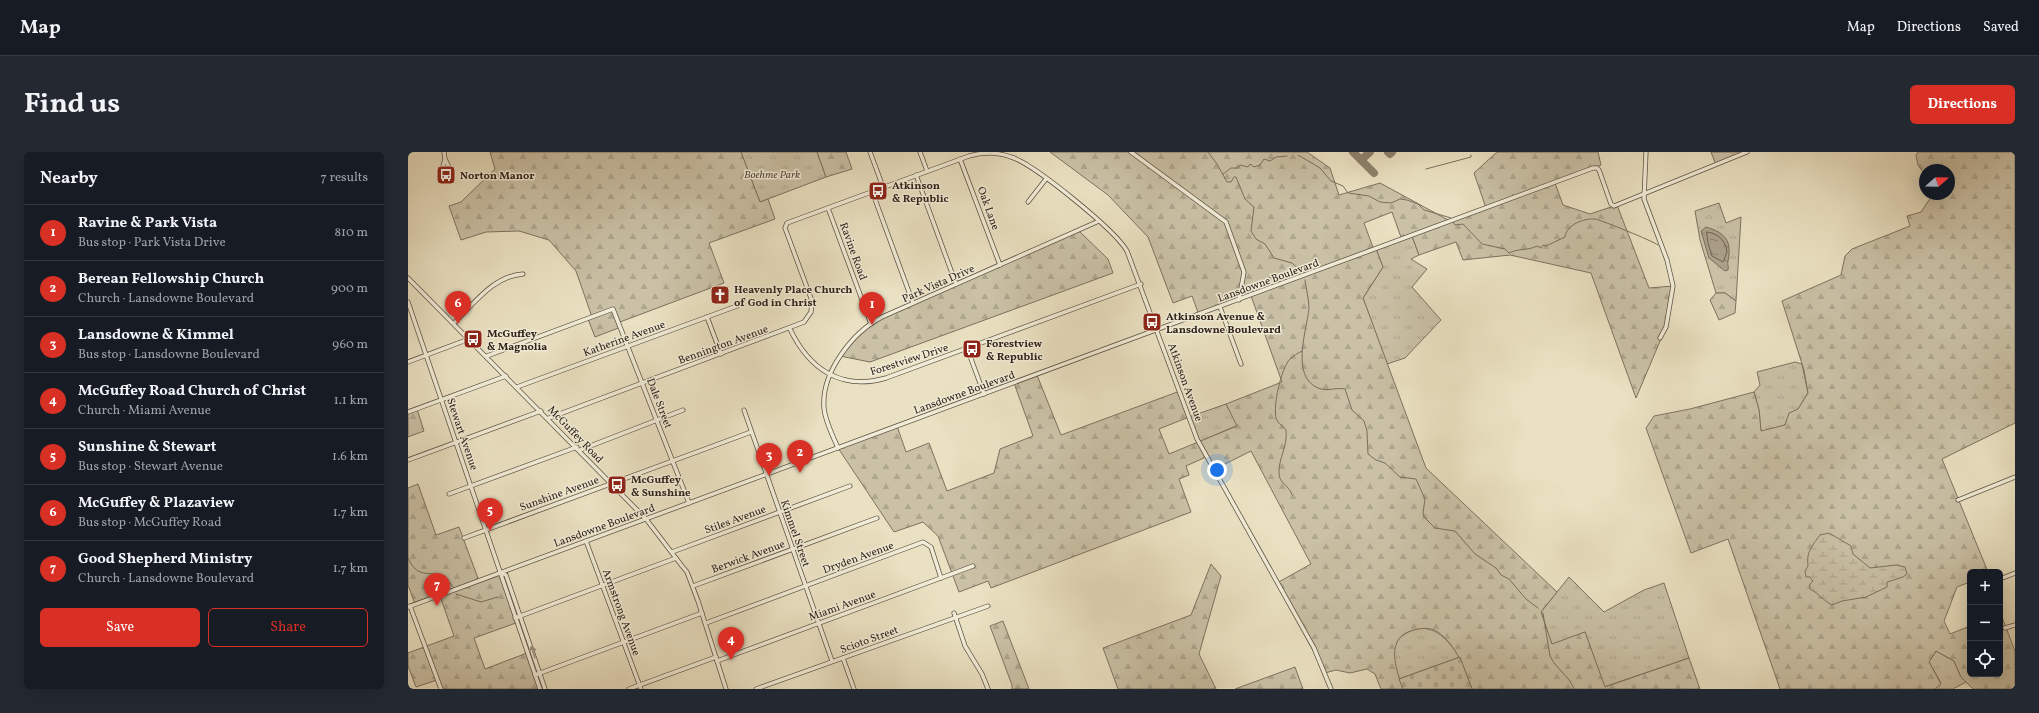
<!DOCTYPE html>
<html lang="en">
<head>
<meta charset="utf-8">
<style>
	:root { --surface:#171b24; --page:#242831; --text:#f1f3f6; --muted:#9ea1a6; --line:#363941; --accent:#d93025 }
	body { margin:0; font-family:Vollkorn,serif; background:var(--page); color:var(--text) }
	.controls { position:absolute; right:12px; bottom:12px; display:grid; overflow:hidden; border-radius:6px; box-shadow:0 4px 16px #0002 }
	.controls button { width:36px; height:36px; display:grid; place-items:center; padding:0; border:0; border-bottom:1px solid var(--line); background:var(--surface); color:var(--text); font:20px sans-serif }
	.compass { position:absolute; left:1511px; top:12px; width:36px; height:36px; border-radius:50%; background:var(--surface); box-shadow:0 4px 16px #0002; rotate:70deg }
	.you { position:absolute; left:809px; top:318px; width:14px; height:14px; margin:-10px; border:3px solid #fff; border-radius:50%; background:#1a73e8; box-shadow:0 0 0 6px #1a73e833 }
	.badge { display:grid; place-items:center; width:26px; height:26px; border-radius:50%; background:var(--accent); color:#fff; font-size:13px; font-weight:700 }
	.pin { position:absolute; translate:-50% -33px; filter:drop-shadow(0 1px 2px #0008) }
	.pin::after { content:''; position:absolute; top:21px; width:14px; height:12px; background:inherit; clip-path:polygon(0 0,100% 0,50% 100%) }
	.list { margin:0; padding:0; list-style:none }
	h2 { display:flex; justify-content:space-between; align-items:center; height:52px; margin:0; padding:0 16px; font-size:17px }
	h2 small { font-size:13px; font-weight:400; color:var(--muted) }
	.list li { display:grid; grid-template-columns:26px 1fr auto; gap:12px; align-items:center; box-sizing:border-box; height:56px; padding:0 16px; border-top:1px solid var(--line) }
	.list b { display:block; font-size:15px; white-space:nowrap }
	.list p { margin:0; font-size:13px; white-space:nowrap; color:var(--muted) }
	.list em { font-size:13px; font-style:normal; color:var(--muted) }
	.actions { display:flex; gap:8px; padding:12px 16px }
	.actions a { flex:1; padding:9px 0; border:1px solid var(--accent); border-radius:6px; text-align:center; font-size:14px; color:var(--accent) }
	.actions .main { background:var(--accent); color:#fff }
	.icon { flex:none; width:22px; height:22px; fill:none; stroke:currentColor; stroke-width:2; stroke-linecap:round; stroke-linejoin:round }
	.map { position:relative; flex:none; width:1607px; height:537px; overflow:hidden; border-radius:6px }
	header { display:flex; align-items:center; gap:24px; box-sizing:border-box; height:56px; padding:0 20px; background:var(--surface); border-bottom:1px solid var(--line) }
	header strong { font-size:19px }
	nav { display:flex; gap:22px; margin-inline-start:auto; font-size:14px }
	.intro { display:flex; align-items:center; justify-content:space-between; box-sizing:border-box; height:96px; padding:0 24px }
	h1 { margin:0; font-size:28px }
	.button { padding:10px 18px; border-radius:6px; background:var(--accent); color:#fff; font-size:14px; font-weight:700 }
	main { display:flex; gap:24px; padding:0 24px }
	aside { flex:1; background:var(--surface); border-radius:6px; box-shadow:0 4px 16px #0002 }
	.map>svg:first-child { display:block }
	.grass { fill:url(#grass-tufts); stroke:#7d7260 }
	.forest { fill:url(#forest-firs); stroke:#7d7260 }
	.wetland { fill:url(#wetland-marsh); stroke:#7d7260 }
	.cemetery { fill:url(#cemetery-stones); stroke:#7d7260 }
	.water { fill:url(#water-ripples); stroke:#7a6e5d }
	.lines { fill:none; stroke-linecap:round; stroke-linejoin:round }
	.shore { stroke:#6e6152; stroke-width:1 }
	.stream { stroke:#7a6e5d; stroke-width:1 }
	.taxiway { stroke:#8d826e; stroke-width:8 }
	.minor-casing { stroke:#5e5245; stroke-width:5 }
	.minor { stroke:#f1ecd7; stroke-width:3.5 }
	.oneway { stroke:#9a9182 }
	.labels { text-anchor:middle; stroke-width:3; stroke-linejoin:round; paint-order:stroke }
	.park-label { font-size:11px; font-style:italic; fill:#564a3e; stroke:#f1ecd7 }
	.poi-label { font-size:11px; font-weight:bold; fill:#30221b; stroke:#f1ecd7; text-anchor:start }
	.street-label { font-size:11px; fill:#30221b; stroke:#f1ecd7 }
</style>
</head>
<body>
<header>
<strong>Map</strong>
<nav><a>Map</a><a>Directions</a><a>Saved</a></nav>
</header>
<div class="intro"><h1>Find us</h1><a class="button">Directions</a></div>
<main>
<aside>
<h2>Nearby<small>7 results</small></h2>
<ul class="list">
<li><span class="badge">1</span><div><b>Ravine &amp; Park Vista</b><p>Bus stop · Park Vista Drive</p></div><em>810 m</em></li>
<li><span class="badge">2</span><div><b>Berean Fellowship Church</b><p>Church · Lansdowne Boulevard</p></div><em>900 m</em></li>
<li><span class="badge">3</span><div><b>Lansdowne &amp; Kimmel</b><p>Bus stop · Lansdowne Boulevard</p></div><em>960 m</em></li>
<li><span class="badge">4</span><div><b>McGuffey Road Church of Christ</b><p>Church · Miami Avenue</p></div><em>1.1 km</em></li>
<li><span class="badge">5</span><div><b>Sunshine &amp; Stewart</b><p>Bus stop · Stewart Avenue</p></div><em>1.6 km</em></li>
<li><span class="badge">6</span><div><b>McGuffey &amp; Plazaview</b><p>Bus stop · McGuffey Road</p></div><em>1.7 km</em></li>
<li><span class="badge">7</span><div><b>Good Shepherd Ministry</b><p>Church · Lansdowne Boulevard</p></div><em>1.7 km</em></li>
</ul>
<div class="actions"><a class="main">Save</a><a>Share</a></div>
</aside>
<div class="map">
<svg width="1607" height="537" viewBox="0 0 1607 537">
	<defs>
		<pattern id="grass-tufts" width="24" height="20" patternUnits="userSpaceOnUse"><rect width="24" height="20" fill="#cac1a6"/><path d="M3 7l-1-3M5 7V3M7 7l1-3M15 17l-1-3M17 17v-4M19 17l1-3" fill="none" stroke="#aea68e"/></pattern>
		<pattern id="forest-firs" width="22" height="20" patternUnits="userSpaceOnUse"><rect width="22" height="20" fill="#cac1a6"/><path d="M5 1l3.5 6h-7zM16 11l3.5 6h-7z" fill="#aea68e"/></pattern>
		<pattern id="wetland-marsh" width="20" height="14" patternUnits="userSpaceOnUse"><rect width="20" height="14" fill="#cac1a6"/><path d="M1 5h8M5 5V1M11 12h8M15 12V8" fill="none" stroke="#aea68e"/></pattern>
		<pattern id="cemetery-stones" width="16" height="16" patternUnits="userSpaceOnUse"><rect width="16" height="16" fill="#cac1a6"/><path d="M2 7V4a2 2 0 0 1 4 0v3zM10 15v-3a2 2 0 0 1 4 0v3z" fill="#aea68e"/></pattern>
		<pattern id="water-ripples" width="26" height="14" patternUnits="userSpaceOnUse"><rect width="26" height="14" fill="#aba089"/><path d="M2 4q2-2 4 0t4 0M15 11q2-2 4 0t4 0" fill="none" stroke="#8c826f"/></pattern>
	</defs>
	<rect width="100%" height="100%" fill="#eae1c2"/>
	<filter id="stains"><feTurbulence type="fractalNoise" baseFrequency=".005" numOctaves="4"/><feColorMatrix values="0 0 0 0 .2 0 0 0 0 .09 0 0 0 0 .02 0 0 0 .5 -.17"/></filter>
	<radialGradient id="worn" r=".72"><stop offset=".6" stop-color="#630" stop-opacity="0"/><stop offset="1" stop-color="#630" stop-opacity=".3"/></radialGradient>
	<g class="grass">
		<path d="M333 0H409L418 25 352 50Z"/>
		<path d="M1311 51 1318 71 1333 65 1328 149 1317 141H1308L1292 88 1287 59Z"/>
		<path d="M1004 84 1011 103 1003 107 1019 117 1004 135 1033 168 997 206 979 212 955 146 975 115 968 97Z"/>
		<path d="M1387 210 1394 212 1400 241 1390 257 1381 262 1377 273 1353 280 1351 258 1346 240 1352 233 1349 220Z"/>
		<path d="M818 252 830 273 791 290 781 265Z"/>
		<path d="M1161 425 1196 460 1236 438 1256 431 1281 506 1196 535 1177 480 1144 493 1133 460Z"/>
		<path d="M1012 476C1033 477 1040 490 1052 505L991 527C982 502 982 483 1012 476Z"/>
		<path d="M1528 499 1546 509 1553 525 1558 530 1545 537H1527L1533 531 1521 510Z"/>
	</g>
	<g class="forest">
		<path d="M82 0H333L352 50 360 47 367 67 301 91 316 131 212 170 213 175 187 185 180 167 184 165 168 119 141 88 111 79 78 80 53 88 41 54 53 50 87 17Z"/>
		<path d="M409 0H438L444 17 418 25Z"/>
		<path d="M642 0H899L922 16 931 43 972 31 1042 69 1078 56 1066 21 1089 0H1190L1193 13 1147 31 1155 53 1182 62 1209 53 1241 136 1265 134 1258 175 1228 246 1183 121 1102 103 1055 108 1048 90 1011 103 1004 84 994 88 984 60 956 71 966 98 968 97 975 115 955 146 1018 316 1149 440 1133 460 1144 492 1177 480 1197 535 1281 506 1292 537H1064C1056 516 1049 494 1030 480 1023 475 1014 476 1006 478 976 485 988 517 995 537H973L967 522 959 517 942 521 928 518 917 521 869 431 903 412 843 299 805 318 798 305 778 314 781 323 771 327 783 360 583 436 580 429 551 440 530 384 515 370 486 380 430 296 489 274 498 300 521 291 539 339 586 321 592 297 625 284 606 231 629 223 653 283 772 239 781 265 751 277 761 302 829 274 818 252 874 230 843 144 791 163 784 144 765 151 740 85 700 43Z"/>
		<path d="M1303 0H1339L1308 13Z"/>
		<path d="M1510 0H1607V271L1534 307 1580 420H1562V430L1549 435 1536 469 1542 482 1562 474V522H1592V460L1607 499V537H1565L1553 525 1546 509 1528 499 1521 510 1533 532 1527 537H1372L1320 387 1283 401 1238 276 1246 264 1282 257 1346 240 1351 258 1353 279 1377 273 1381 261 1390 257 1400 241 1396 218 1374 149 1433 123 1437 104 1444 97 1502 74 1499 64 1513 60 1525 42H1541V18H1517V23L1510 13 1508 3Z"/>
		<path d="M670 78 700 107 705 121 462 210 432 204 436 198 467 169Z"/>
		<path d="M1308 141H1317L1328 149 1327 161 1311 168 1302 148Z"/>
		<path d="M9 257 16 279 0 285V260Z"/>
		<path d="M10 332 28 383 51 375 71 429 91 421 108 471 66 486 77 517 119 501 132 537H33L29 528 8 535 0 514V501L46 484 32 444 7 452 0 433V336Z"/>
		<path d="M803 412 813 424 791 502 808 537H710L695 496 783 463Z"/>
		<path d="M595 469 621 537H604V533L582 474Z"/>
		<path d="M887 515 895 537H827Z"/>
	</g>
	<path class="wetland" d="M1421 381 1443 394 1445 402 1462 416 1488 413 1497 415 1499 422 1495 425 1479 430V435L1458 445 1434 449 1424 453C1415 449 1411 441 1402 437V432L1405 429 1402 425H1398L1397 419 1400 414C1398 400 1404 394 1412 383Z"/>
	<path class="cemetery" d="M1052 505 1064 537H995L991 527Z"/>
	<path class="water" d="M1298 75C1318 81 1324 89 1320 109 1319 112 1321 115 1320 118L1317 119 1301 106 1293 79Z"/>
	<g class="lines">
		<path class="shore" d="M1299 80C1310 81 1318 89 1319 100L1315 110 1304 104 1300 91Z"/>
		<g class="stream">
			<path d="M800 0 809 12 819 30H823L826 25H828L837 47 846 55 843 79 848 87 857 92 866 106 884 111 894 120"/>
			<path d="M890 3 912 16 923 29 935 34 940 41 961 44 972 50 983 51 992 47 999 48 1010 52 1016 58 1043 66"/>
			<path d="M1018 17 1063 5V3"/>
			<path d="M815 22 823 16H830L832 13 840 15 842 12 846 15 852 13 856 7 862 9 868 5 879 4"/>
			<path d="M1045 70 1047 73 1055 72 1074 92 1097 97 1101 101C1111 96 1119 99 1129 94L1133 96 1135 93 1138 94 1157 85C1158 73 1176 66 1187 67 1193 68 1245 89 1250 93"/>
			<path d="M897 128C898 137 901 147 901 156 899 178 882 224 910 236 920 240 928 235 937 237L944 258 956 269 959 279 960 302 968 308 977 311 992 325 1008 327 1017 347 1015 361 1016 365 1027 376 1047 379 1067 402 1088 416 1093 423 1101 427 1118 447 1130 456"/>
			<path d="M884 343C882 334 871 331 871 322 870 307 880 294 878 278 875 274 870 272 868 266 865 253 873 218 881 208 885 204 890 201 894 199"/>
			<path d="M0 406C13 435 28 409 45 435"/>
			<path d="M48 442 73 450 90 445"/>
			<path d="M1135 461 1142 504 1146 511 1162 529 1166 537"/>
		</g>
		<g class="taxiway">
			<path d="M945 0 953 8 962 0"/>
			<path d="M980 0 982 2 984 0"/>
			<path d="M953 8 966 21"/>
		</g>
		<g class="minor-casing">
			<g id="minor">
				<path d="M36 0 37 7 34 18 38 21 42 17 37 7"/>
				<path d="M462 0 475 35"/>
				<path d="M512 0 519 19"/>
				<path d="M723 0 818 70 836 120 831 148"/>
				<path d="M1238 0 1236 47 1259 108 1265 134 1258 175 1252 186"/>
				<path d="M552 7 592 113"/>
				<path d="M508 23 548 132"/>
				<path d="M464 39 505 151"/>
				<path d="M620 50 638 27"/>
				<path d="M420 56 463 172"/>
				<path d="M0 126 238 367 274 414 279 420 290 449 318 537"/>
				<path d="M0 150 132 537"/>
				<path d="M812 155 833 212"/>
				<path d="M299 165 313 202"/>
				<path d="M46 171C66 152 85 124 115 122"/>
				<path d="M382 177C401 217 433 239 478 226L733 132"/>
				<path d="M559 196 576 242"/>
				<path d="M79 204 205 157 281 351"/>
				<path d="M0 210 61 187"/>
				<path d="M109 235 329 154"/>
				<path d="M336 258 424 509"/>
				<path d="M0 260 98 224"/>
				<path d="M141 266 396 170 403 160 404 149 377 76 379 71 561 4C575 0 589 0 603 5 626 12 707 78 719 99L789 287 906 496 923 537"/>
				<path d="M430 296C425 284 417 269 416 256 413 220 445 180 474 165L691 69"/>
				<path d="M172 298 275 258"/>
				<path d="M0 308 133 259"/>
				<path d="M41 342 169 295"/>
				<path d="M1550 348 1607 325"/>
				<path d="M56 386 343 280"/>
				<path d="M178 389 233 537"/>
				<path d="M264 400 442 334"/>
				<path d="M93 421 98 423 137 537"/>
				<path d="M1592 427 1607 421"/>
				<path d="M285 434 469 366"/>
				<path d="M2 454 33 537"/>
				<path d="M0 455 1185 16H1189L1191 18 1203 52 1206 54 1339 0"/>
				<path d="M546 461 557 494 574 522 580 537"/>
				<path d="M107 466 268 406"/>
				<path d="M298 471 515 390 523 395 533 426"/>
				<path d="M1597 476 1607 473"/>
				<path d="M435 506 446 537"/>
				<path d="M309 509 565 414"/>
				<path d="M127 523 294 461"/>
				<path d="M221 537 308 505"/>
				<path d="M348 537 580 454"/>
			</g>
		</g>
		<use href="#minor" class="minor"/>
	</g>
	<defs><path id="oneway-shaft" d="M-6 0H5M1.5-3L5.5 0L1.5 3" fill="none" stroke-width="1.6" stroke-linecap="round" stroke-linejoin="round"/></defs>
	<use class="oneway" href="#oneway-shaft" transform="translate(125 500) rotate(-109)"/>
	<defs>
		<g id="bus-square" transform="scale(1)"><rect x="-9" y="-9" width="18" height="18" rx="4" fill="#8f2418" stroke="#f1ecd7"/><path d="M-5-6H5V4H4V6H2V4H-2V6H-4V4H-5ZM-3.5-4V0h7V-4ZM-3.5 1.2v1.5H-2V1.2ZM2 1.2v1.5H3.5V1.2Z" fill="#fff"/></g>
		<g id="church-square" transform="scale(1)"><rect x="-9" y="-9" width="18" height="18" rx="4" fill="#8f2418" stroke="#f1ecd7"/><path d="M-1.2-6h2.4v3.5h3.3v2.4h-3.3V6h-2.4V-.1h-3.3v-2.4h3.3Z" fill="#fff"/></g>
	</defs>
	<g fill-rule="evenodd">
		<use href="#bus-square" x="38" y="23"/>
		<use href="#bus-square" x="470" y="39"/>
		<use href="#church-square" x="312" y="143"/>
		<use href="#bus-square" x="744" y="170"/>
		<use href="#bus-square" x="65" y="187"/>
		<use href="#bus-square" x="564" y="197"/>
		<use href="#bus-square" x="209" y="333"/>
	</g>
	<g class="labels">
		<g class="park-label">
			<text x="364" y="26">Boehme Park</text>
		</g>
		<g class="poi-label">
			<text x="52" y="27">Norton Manor</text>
			<text x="484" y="37">Atkinson<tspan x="484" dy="13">&amp; Republic</tspan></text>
			<text x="326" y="141">Heavenly Place Church<tspan x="326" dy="13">of God in Christ</tspan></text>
			<text x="758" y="168">Atkinson Avenue &amp;<tspan x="758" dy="13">Lansdowne Boulevard</tspan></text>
			<text x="79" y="185">McGuffey<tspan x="79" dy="13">&amp; Magnolia</tspan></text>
			<text x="578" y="195">Forestview<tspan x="578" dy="13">&amp; Republic</tspan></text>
			<text x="223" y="331">McGuffey<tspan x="223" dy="13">&amp; Sunshine</tspan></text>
		</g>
		<g class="street-label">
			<text transform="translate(581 56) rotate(70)" y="4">Oak Lane</text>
			<text transform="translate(446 99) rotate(70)" y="4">Ravine Road</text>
			<text transform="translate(860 128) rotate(-20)" y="4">Lansdowne Boulevard</text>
			<text transform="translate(530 131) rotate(-24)" y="4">Park Vista Drive</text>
			<text transform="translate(216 186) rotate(-20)" y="4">Katherine Avenue</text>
			<text transform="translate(315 192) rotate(-20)" y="4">Bennington Avenue</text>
			<text transform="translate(501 207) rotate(-18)" y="4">Forestview Drive</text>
			<text transform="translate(778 230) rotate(70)" y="4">Atkinson Avenue</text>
			<text transform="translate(556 240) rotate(-20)" y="4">Lansdowne Boulevard</text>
			<text transform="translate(252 251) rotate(69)" y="4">Dale Street</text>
			<text transform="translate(55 282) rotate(71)" y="4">Stewart Avenue</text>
			<text transform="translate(168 282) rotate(46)" y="4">McGuffey Road</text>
			<text transform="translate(151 341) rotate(-20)" y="4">Sunshine Avenue</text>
			<text transform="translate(327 367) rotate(-20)" y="4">Stiles Avenue</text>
			<text transform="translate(196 373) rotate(-20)" y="4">Lansdowne Boulevard</text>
			<text transform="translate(388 381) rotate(71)" y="4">Kimmel Street</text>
			<text transform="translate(340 404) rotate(-20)" y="4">Berwick Avenue</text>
			<text transform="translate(450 405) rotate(-20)" y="4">Dryden Avenue</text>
			<text transform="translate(434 453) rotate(-20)" y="4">Miami Avenue</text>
			<text transform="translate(214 460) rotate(70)" y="4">Armstrong Avenue</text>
			<text transform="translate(461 487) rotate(-20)" y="4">Scioto Street</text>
		</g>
	</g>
	<rect width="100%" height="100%" filter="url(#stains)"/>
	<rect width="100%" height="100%" fill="url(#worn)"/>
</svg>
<div class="controls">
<button>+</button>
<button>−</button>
<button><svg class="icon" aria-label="locate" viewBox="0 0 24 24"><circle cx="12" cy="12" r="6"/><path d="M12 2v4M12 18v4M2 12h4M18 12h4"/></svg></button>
</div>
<svg class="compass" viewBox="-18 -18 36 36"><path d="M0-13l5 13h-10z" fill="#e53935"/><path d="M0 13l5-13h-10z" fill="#9ea1a6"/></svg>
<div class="you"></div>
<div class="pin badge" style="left:464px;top:173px">1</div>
<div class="pin badge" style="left:392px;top:321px">2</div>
<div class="pin badge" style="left:361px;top:324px">3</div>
<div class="pin badge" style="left:323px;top:508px">4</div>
<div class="pin badge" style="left:82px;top:379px">5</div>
<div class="pin badge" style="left:50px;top:172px">6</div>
<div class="pin badge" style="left:29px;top:454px">7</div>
</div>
</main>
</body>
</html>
